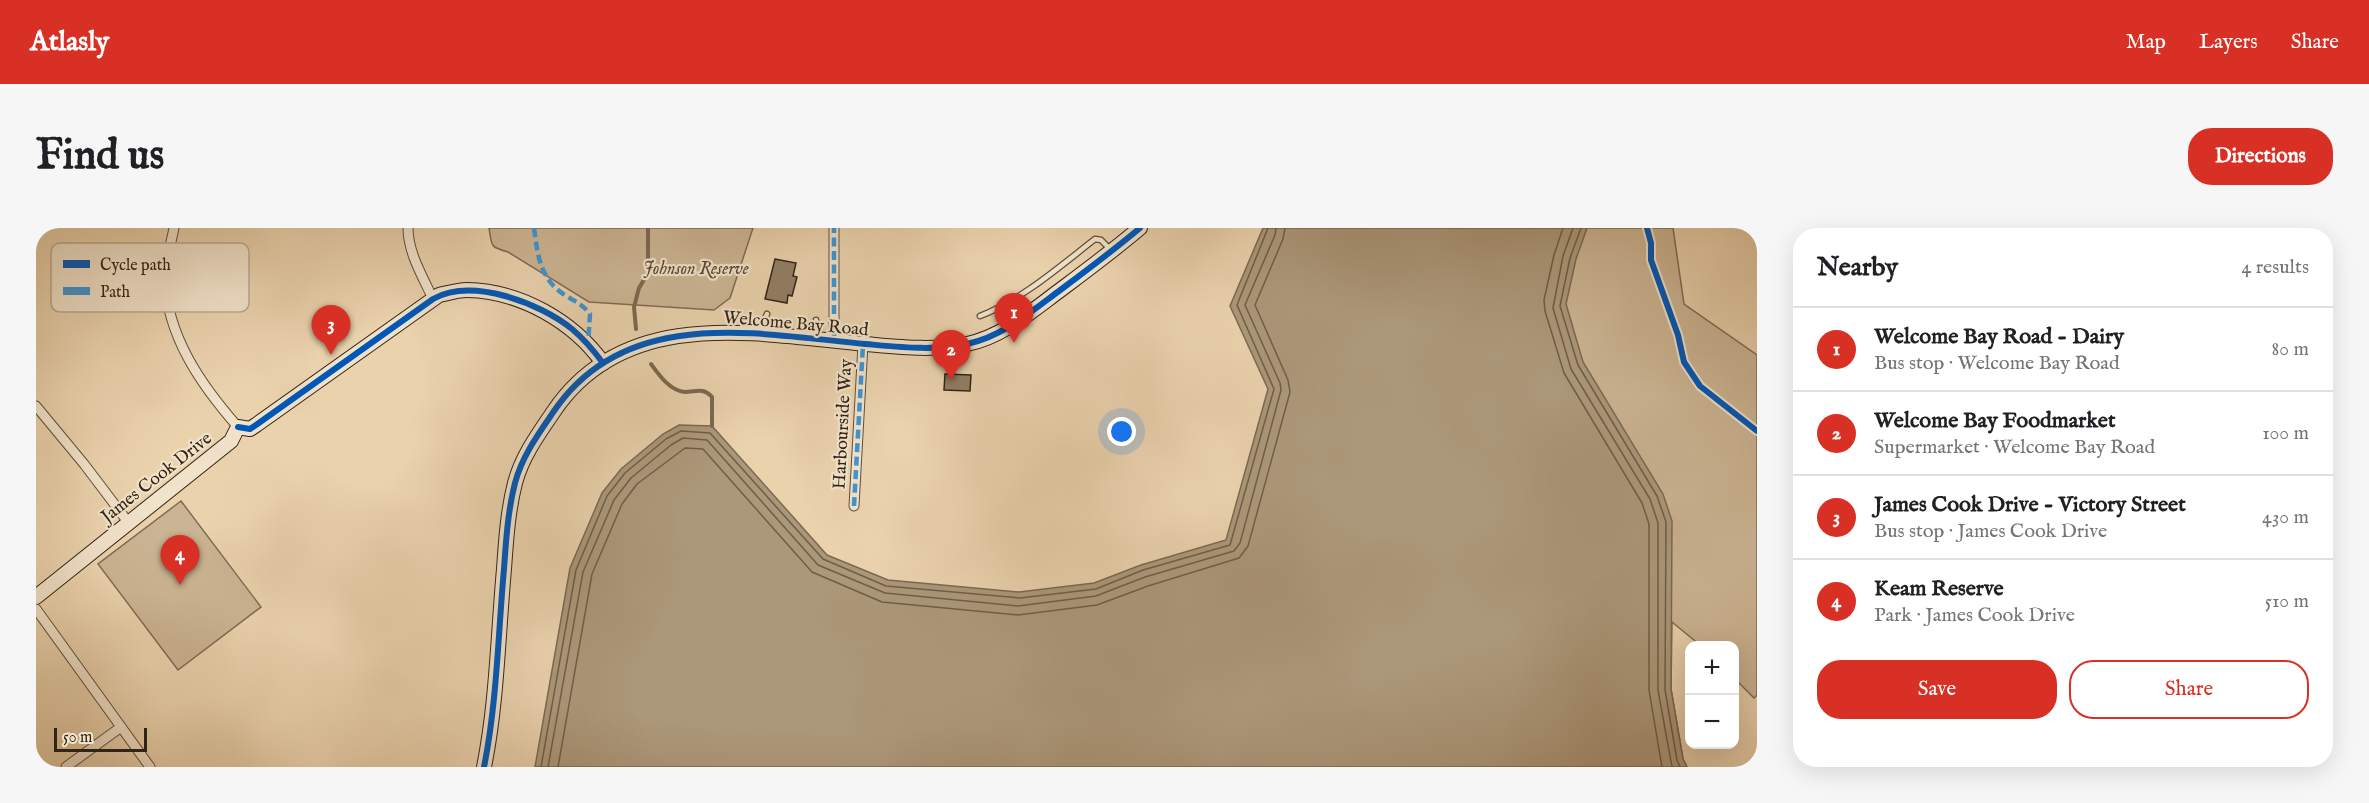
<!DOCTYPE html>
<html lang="en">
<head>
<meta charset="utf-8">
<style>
	:root { --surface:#fff; --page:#f6f6f6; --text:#202124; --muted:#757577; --line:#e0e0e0; --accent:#d93025 }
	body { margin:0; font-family:"IM FELL English",serif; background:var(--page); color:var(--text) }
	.controls { position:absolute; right:18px; bottom:18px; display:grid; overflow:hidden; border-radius:12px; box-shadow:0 6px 24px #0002 }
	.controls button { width:54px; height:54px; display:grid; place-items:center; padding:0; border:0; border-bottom:2px solid var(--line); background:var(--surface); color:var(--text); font:30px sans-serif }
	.scale { position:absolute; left:18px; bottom:15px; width:93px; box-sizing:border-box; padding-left:6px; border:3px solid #322415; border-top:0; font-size:16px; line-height:21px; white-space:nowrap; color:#322415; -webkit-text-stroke:4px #f1e2ca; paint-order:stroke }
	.you { position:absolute; left:1086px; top:204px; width:21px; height:21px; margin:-15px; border:4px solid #fff; border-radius:50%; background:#1a73e8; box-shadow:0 0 0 9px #1a73e833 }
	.badge { display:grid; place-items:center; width:39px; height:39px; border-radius:50%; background:var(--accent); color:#fff; font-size:20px; font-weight:700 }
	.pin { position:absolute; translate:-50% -50px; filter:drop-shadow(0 2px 3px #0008) }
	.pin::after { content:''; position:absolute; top:32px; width:21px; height:18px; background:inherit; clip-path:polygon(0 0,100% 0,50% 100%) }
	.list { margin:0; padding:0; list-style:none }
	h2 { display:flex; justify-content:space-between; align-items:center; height:78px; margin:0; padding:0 24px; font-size:26px }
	h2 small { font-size:20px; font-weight:400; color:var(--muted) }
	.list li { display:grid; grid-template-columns:39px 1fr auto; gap:18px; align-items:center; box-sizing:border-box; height:84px; padding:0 24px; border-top:2px solid var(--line) }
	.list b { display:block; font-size:22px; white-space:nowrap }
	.list p { margin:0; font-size:20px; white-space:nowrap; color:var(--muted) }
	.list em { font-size:20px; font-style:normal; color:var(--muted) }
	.actions { display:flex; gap:12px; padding:18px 24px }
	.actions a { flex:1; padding:14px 0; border:2px solid var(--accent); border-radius:24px; text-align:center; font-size:21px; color:var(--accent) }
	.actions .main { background:var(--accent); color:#fff }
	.map { position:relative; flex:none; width:1721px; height:539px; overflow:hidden; border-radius:24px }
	header { display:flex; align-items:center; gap:36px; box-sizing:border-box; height:84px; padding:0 30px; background:var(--accent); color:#fff }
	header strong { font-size:28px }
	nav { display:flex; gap:33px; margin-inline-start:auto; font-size:21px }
	.intro { display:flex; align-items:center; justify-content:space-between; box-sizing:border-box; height:144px; padding:0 36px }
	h1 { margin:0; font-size:42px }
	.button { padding:15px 27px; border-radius:24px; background:var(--accent); color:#fff; font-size:21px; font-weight:700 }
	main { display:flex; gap:36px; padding:0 36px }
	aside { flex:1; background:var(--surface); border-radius:24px; box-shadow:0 6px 24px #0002 }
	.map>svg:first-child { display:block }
	.green { fill:#cbb493; stroke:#7e6c54; stroke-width:1.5 }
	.water { fill:#ab9779; stroke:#7b6951; stroke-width:1.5 }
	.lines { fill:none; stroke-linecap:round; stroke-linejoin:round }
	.shore { stroke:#6e5e47; stroke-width:1.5 }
	.stream { stroke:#7b6951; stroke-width:4 }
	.building { fill:#927e64; stroke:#322415; stroke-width:1.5 }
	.lane-casing { stroke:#60503b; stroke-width:7 }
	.street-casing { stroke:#60503b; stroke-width:11 }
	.secondary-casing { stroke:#322415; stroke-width:16 }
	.lane { stroke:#f1e2ca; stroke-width:4.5 }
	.street { stroke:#f1e2ca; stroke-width:9 }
	.secondary { stroke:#f1e2ca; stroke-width:14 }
	.quiet { stroke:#3d95d3; stroke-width:4.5; stroke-dasharray:9 4.5; stroke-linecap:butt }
	.cycleway-casing { stroke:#f1e2ca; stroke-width:10 }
	.cycleway { stroke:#0057b8; stroke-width:6 }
	.labels { text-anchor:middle; stroke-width:4.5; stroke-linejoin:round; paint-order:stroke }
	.park-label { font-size:18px; font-style:italic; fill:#584834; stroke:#f1e2ca }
	.street-label { font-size:18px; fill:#322415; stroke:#f1e2ca }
	.key { fill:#f1e2ca; stroke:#b8a994; stroke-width:1.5 }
	.key-label { font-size:16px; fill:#322415 }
</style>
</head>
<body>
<header>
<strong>Atlasly</strong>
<nav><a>Map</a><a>Layers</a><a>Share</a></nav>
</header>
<div class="intro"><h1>Find us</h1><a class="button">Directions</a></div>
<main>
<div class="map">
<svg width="1721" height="539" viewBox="0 0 1721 539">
	<rect width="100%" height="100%" fill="#ead2ad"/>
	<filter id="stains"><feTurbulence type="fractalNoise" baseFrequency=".00333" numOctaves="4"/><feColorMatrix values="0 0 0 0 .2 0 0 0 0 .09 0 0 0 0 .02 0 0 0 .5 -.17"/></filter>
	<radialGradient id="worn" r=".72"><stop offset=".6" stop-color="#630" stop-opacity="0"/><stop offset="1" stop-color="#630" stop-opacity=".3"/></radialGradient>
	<g class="green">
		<path d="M453 0H717L694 70 678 82 553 74 472 24C454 19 456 19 453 0Z"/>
		<path d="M1405 0H1637L1648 76 1721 127V467L1718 470 1699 451 1698 418 1664 417 1636 394 1635 461 1647 531 1651 539 1385 51Z"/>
		<path d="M145 273 225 379 142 442 62 336Z"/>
	</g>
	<path class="water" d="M1227 0H1551L1540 31 1530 76 1547 134 1627 266 1636 293 1635 461 1647 531 1651 539H499L534 340 566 265 585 241 627 206 643 197 676 198 791 327 852 352 983 364 1058 355 1105 337 1190 312 1232 161 1194 78Z"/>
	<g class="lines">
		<g class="shore">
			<path d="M1527 0 1518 27 1508 72 1509 83 1528 145 1606 275 1613 296V462L1626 539"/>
			<path d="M1537 0 1527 28 1517 80 1535 141 1614 271 1622 295V462L1636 539"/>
			<path d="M1545 0 1534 30 1524 78 1542 137 1621 268 1630 294 1629 462 1641 532 1644 539"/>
			<path d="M505 539 540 342 571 268 589 245 630 211 645 203 674 205 787 331 850 358 984 370 1060 361 1107 342 1194 317 1238 161 1201 77 1232 0"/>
			<path d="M512 539 547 344 578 272 595 250 635 217 647 210 671 212 782 337 849 365 982 378 1060 368 1109 349 1198 323 1204 315 1245 162 1244 155 1209 77 1239 7 1240 0"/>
			<path d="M522 539 556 346 586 276 601 256 649 220 667 221 776 344 846 374 982 387 1061 377 1112 358 1203 330 1212 318 1254 164 1252 152 1219 77 1247 11 1249 0"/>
		</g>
		<g class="stream">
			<path d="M600 101 598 79 603 60 612 45V0"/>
			<path d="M615 136C623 147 634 163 649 164 660 164 667 159 676 169V198"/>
		</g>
	</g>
	<g class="building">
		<path d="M739 31 760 35 757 48 761 49 756 68 752 67 751 75 729 71Z"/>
		<path d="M909 146 935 147 934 163 908 162Z"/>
	</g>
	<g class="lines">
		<g class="lane-casing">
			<g id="lane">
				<path d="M944 88C987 71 1023 39 1059 11L1065 12 1074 21"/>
				<path d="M723 105 731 86"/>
				<path d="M778 110 781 101 780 92"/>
			</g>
		</g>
		<g class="street-casing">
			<g id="street">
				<path d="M138 0C135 16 129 34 129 51 131 108 165 157 202 199"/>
				<path d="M372 0C372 25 387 49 397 71"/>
				<path d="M798 113V0"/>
				<path d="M0 178 48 236 92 294"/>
				<path d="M818 278 827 116"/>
				<path d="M0 381 114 539"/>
				<path d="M30 539 85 499"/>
			</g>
		</g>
		<g class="secondary-casing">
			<g id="secondary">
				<path d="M0 369 195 213 202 199 214 201 220 197 403 67C412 65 422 62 431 62 484 63 537 93 567 135"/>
				<path d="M448 539C461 474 462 407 468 341 470 312 472 282 479 255 486 228 503 205 518 183 590 77 722 106 829 116 864 119 897 123 931 116 966 109 996 83 1023 63 1051 42 1078 22 1104 0"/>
			</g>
		</g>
		<use href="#lane" class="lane"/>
		<use href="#street" class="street"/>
		<use href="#secondary" class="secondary"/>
		<g class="quiet">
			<path d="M498 0C502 29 504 53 532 69 542 75 547 77 554 86L552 117"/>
			<path d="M798 113V0"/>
			<path d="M818 278 827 116"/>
		</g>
		<g class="cycleway-casing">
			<g id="cycleway">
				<path d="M1611 0 1615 15V32L1642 107 1648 134 1664 158 1721 203"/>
				<path d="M202 199 214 201 220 197 397 71C436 49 504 75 536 101 548 111 558 123 567 135"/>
				<path d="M448 539C461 474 462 407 468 341 470 312 472 282 479 255 486 228 503 205 518 183 590 77 722 106 829 116 864 119 897 123 931 116 966 109 996 83 1023 63 1051 42 1078 22 1104 0"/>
			</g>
		</g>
		<use href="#cycleway" class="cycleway"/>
	</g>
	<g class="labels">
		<g class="park-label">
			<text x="660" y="46">Johnson Reserve</text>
		</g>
		<g class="street-label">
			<text transform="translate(760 95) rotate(5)" y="6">Welcome Bay Road</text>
			<text transform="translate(806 196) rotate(-87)" y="6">Harbourside Way</text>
			<text transform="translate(120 249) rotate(-38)" y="6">James Cook Drive</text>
		</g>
	</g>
	<rect x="15" y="15" width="198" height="69" rx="9" class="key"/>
	<rect x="27" y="32" width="27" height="8" fill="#0057b8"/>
	<rect x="27" y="59" width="27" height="8" fill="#3d95d3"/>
	<g class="key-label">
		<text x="64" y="42">Cycle path</text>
		<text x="64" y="69">Path</text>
	</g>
	<rect width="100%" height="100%" filter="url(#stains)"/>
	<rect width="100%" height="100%" fill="url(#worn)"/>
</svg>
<div class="controls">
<button>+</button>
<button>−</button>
</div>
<div class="scale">50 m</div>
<div class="you"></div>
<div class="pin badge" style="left:978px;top:115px">1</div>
<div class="pin badge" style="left:915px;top:152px">2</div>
<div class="pin badge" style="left:295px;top:127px">3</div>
<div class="pin badge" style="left:144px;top:357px">4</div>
</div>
<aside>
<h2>Nearby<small>4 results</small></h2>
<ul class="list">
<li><span class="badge">1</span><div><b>Welcome Bay Road - Dairy</b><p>Bus stop · Welcome Bay Road</p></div><em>80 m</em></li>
<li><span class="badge">2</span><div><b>Welcome Bay Foodmarket</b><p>Supermarket · Welcome Bay Road</p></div><em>100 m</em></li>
<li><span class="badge">3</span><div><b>James Cook Drive - Victory Street</b><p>Bus stop · James Cook Drive</p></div><em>430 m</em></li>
<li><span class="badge">4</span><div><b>Keam Reserve</b><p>Park · James Cook Drive</p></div><em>510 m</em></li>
</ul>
<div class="actions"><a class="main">Save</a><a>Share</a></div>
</aside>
</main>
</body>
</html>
